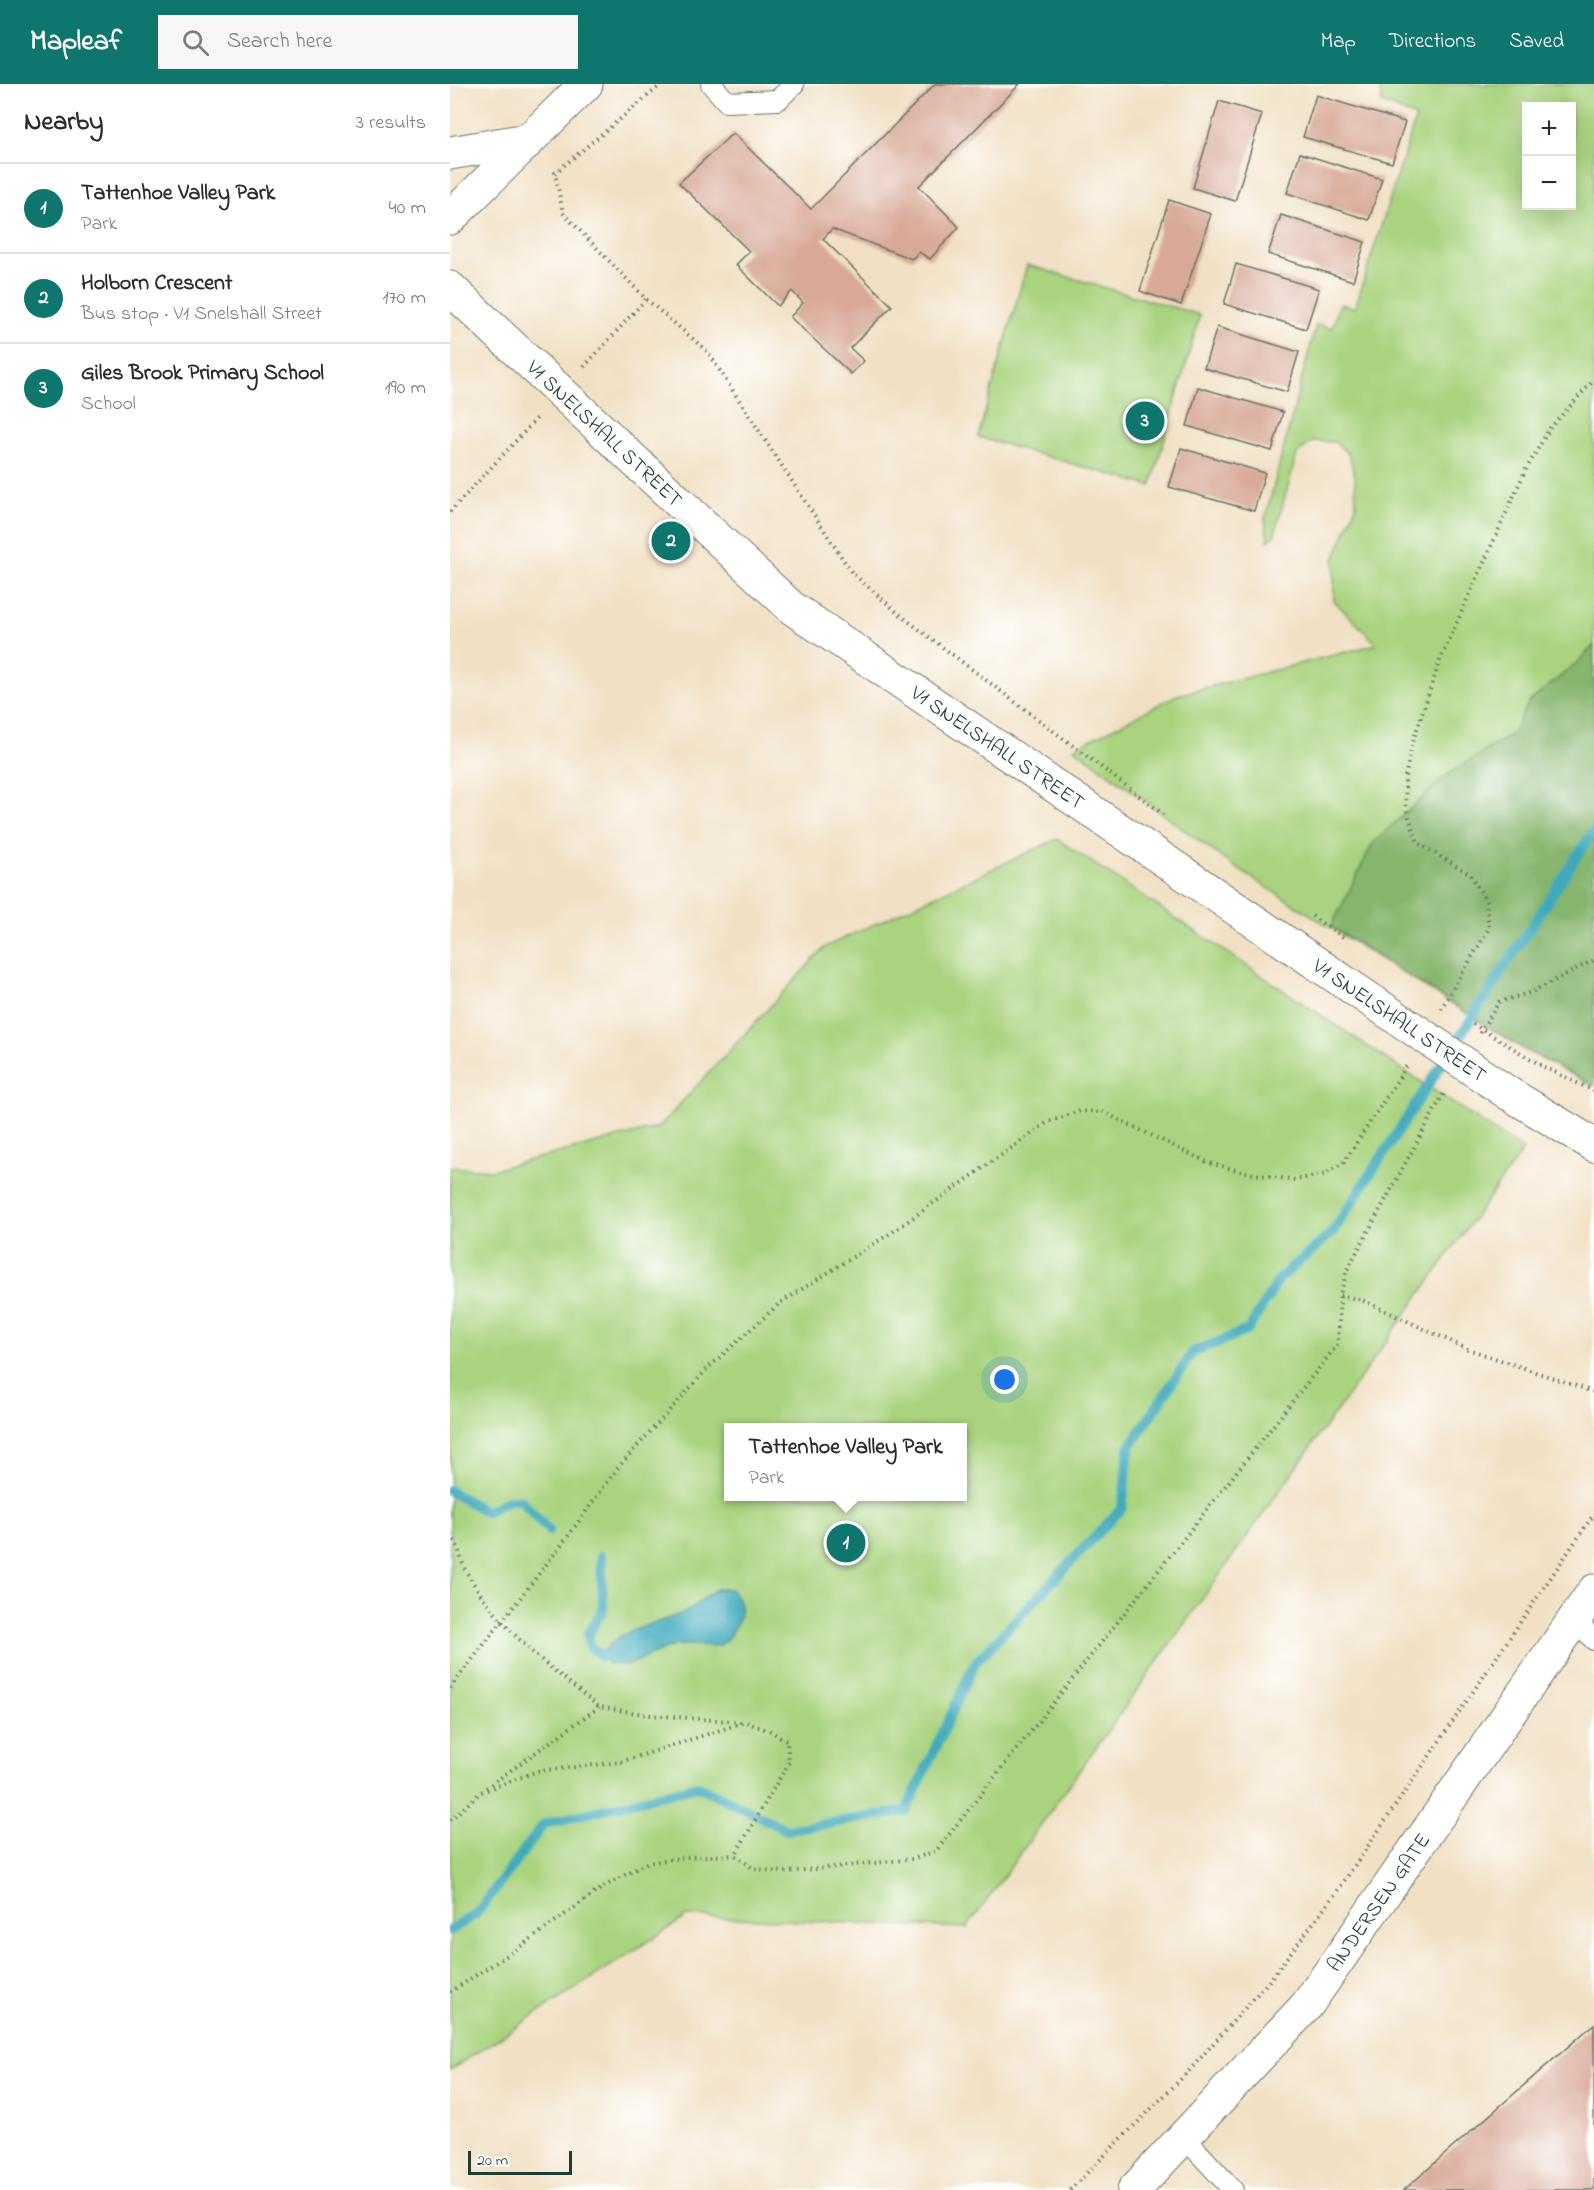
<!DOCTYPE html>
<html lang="en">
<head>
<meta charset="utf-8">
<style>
	:root { --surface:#fff; --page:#f7f7f7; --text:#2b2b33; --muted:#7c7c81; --line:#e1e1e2; --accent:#0f766e }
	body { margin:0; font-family:"Indie Flower",sans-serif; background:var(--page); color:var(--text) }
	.controls { position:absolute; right:18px; top:18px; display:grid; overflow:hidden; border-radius:0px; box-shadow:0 6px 24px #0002 }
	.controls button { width:54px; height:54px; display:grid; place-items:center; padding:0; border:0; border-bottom:2px solid var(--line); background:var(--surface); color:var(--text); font:30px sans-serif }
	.scale { position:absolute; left:18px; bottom:15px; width:104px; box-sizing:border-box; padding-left:6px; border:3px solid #1f3d34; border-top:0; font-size:16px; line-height:21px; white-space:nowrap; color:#1f3d34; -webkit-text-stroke:4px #fff; paint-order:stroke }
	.you { position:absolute; left:555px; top:1296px; width:21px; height:21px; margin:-15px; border:4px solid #fff; border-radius:50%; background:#1a73e8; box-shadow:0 0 0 9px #1a73e833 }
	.badge { display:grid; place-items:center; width:39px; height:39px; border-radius:50%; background:var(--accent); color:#fff; font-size:20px; font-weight:700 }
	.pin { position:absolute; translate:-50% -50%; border:3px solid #fff; box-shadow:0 2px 6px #0006 }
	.popup { position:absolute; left:274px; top:1339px; width:243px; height:78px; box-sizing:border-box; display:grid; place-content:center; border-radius:0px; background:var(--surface); filter:drop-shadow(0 2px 4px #0005); font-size:20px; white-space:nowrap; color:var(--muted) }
	.popup b { font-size:22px; color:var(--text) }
	.popup::after { content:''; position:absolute; left:50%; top:100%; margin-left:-12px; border:12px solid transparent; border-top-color:var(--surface) }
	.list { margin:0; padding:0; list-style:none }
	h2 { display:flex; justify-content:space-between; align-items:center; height:78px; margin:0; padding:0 24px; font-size:26px }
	h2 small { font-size:20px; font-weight:400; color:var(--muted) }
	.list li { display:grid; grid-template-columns:39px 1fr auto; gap:18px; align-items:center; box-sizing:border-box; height:90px; padding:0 24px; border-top:2px solid var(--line) }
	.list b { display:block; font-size:22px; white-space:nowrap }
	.list p { margin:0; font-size:20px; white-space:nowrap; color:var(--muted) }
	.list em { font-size:20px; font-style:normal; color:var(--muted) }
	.icon { flex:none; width:33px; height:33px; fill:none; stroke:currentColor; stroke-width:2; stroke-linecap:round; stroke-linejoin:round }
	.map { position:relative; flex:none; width:1144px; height:2106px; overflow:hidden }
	header { display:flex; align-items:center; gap:36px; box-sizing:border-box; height:84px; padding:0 30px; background:var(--accent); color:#fff }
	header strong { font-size:28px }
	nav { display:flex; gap:33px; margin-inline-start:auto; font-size:21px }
	.search { width:420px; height:54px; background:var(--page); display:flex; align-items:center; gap:15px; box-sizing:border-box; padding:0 21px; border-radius:0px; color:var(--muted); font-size:22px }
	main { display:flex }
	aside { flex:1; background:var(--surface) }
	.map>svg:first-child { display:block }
	.green { fill:#a9d37e; stroke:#648859; stroke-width:1.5; fill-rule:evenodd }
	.forest { fill:#86b56d; stroke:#527950; stroke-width:1.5 }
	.water { fill:#3ca9bb; stroke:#2e7378; stroke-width:1.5 }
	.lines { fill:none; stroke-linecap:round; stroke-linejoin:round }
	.stream { stroke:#3ca9bb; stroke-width:10 }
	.building { fill:#d8a996 }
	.lane-casing { stroke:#687666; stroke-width:22 }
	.street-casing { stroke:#687666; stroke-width:35 }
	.secondary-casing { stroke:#687666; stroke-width:35 }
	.path { stroke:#687666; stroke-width:4; stroke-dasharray:1.5 4.5; stroke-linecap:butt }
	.lane { stroke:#fff; stroke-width:20 }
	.street { stroke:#fff; stroke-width:33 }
	.secondary { stroke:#fff; stroke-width:33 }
	.secondary-bridge-casing { stroke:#687666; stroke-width:35; stroke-linecap:butt }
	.path-bridge { stroke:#687666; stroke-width:4; stroke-dasharray:1.5 4.5; stroke-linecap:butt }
	.secondary-bridge { stroke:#fff; stroke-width:33 }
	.labels { text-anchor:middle; stroke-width:4.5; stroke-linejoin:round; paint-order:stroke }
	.street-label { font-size:21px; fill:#1f3d34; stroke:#fff }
</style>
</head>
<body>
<header>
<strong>Mapleaf</strong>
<div class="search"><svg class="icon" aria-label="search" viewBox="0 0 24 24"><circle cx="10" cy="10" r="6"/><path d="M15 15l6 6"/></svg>Search here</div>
<nav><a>Map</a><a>Directions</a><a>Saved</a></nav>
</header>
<main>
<aside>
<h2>Nearby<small>3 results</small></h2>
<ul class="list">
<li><span class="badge">1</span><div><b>Tattenhoe Valley Park</b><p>Park</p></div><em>40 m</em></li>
<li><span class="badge">2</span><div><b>Holborn Crescent</b><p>Bus stop · V1 Snelshall Street</p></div><em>170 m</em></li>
<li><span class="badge">3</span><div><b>Giles Brook Primary School</b><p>School</p></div><em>190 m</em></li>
</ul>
</aside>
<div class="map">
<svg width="1144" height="2106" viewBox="0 0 1144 2106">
	<rect width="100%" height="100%" fill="#fff"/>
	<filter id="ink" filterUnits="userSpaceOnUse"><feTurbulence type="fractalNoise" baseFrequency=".0167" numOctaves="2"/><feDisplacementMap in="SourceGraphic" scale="12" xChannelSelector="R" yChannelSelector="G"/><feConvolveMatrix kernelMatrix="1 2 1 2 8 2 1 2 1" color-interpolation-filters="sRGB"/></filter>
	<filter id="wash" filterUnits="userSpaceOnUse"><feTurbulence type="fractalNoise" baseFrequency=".008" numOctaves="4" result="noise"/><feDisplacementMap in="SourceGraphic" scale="24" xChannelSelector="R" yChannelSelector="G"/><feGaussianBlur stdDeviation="1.35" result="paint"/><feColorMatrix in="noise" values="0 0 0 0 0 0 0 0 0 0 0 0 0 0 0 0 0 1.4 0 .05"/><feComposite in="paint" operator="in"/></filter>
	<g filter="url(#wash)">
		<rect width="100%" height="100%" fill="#f1e0c3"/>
		<g class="green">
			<path d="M929 0H1144V1002L1075 966 783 782 624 664 727 611 927 560 884 517V476L906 422 905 392 899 371 885 358 863 357 847 370 824 452 818 457 815 435 866 241 882 244 890 220 905 224 966 33 932 19ZM1076 22H1122V122H1076Z"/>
			<path d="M577 181 750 231 701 402 528 353Z"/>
			<path d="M607 755 1073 1066 517 1844 237 1832 0 1986V1083L42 1086 209 1043 375 863ZM279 1344H513V1412H279Z"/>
		</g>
		<path class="forest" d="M1144 561V1002L1075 966 881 843 923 759 998 690 1062 650 1079 618 1129 577Z"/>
		<path class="water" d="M267 1505H281C300 1526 287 1545 270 1562L226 1561 178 1581 158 1580 151 1572C168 1543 204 1542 233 1529 246 1524 254 1511 267 1505Z"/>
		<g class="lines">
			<g class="stream">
				<path d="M0 1407 36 1428 59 1416H71L99 1447"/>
				<path d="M151 1472 153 1526 138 1550 140 1562 151 1572"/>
				<path d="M0 1847 27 1829 94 1740 248 1702 337 1746 456 1727 525 1579 672 1424 679 1364 743 1268 798 1246 830 1194 882 1149 1144 746"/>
			</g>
		</g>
		<g id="blocks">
			<g class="building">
				<path d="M485 0H570L469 102 509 143 480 175 469 168 462 175 382 145 373 155 442 222 400 264 414 277 401 290 340 233 353 219 342 207 328 222 286 181 299 167 229 99 283 49 361 125Z"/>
				<path d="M866 11 955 38 942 79 853 53Z"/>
				<path d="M769 17 812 30 785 117 743 104Z"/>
				<path d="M850 69 932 95 919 136 837 109Z"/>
				<path d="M719 116 761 130 731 221 690 207Z"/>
				<path d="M831 131 915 158 903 197 818 170Z"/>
				<path d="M786 180 869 205 856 245 774 220Z"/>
				<path d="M767 243 849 268 837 308 754 284Z"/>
				<path d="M748 303 833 328 822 367 737 342Z"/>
				<path d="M731 364 815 389 804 427 719 403Z"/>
				<path d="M1144 1940V2106H954Z"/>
			</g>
		</g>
	</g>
	<g filter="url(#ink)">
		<use href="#blocks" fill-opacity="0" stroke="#687666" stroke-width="1.5"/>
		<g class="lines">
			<g class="lane-casing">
				<g id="lane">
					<path d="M261 0 277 18 328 16 344 0"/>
					<path d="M1125 1535 1144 1556"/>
					<path d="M735 2054 783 2106"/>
				</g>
			</g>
			<g class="street-casing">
				<g id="street">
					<path d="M0 134 136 0"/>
					<path d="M684 2106 857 1921 1144 1507"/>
				</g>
			</g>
			<g class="secondary-casing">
				<g id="secondary">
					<path d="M0 69 78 56"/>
					<path d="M0 204 68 268"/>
					<path d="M156 350 342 524 925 919"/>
					<path d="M1058 1009 1144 1061"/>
				</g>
			</g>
			<g class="path">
				<path d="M212 0 105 89 113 129 196 215 257 267 402 489 454 534 717 733"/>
				<path d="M134 283 196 215"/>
				<path d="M0 428 88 333"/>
				<path d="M862 832 893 853"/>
				<path d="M991 925 1039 844 1036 817 1020 790 968 759 956 725 955 693 963 657 990 576 1075 387 1100 344 1144 296"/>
				<path d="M1030 949 1049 918 1082 908 1144 876"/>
				<path d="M1094 983 1144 1007"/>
				<path d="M890 1211 912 1216 1015 1264 1144 1308"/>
				<path d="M0 1452 6 1458 14 1484 29 1508 52 1538 83 1569 149 1623 200 1631 291 1638"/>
				<path d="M0 1604 113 1459 170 1381 258 1284 330 1219 444 1147 598 1038 630 1027 653 1028 759 1079 803 1090 845 1096 876 1090 894 1078 958 980"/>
				<path d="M36 1704 149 1623"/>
				<path d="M0 1736 31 1708 88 1687 171 1678 295 1638 320 1647 337 1657 339 1678 285 1771 304 1785 335 1788 463 1775 486 1767 888 1260 890 1211 897 1186 995 1007"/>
				<path d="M0 1908 67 1865 153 1803 197 1779 236 1773 285 1771"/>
				<path d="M620 2106 738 1988 819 1897 886 1809 1144 1430"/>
			</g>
			<use href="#lane" class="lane"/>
			<use href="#street" class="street"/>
			<use href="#secondary" class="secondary"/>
			<g class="secondary-bridge-casing">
				<g id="secondary-bridge">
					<path d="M68 268 156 350"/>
					<path d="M925 919 1058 1009"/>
				</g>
			</g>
			<path class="path-bridge" d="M1023 940 1094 983"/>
			<use href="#secondary-bridge" class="secondary-bridge"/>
		</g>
	</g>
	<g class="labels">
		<g class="street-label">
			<text transform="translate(155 349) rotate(43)" y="7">V1 SNELSHALL STREET</text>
			<text transform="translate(548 663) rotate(34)" y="7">V1 SNELSHALL STREET</text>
			<text transform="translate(950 936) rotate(34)" y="7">V1 SNELSHALL STREET</text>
			<text transform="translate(928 1818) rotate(-55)" y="7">ANDERSEN GATE</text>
		</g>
	</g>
</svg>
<div class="controls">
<button>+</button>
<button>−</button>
</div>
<div class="scale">20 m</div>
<div class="you"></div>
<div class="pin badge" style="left:396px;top:1459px">1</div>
<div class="popup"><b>Tattenhoe Valley Park</b>Park</div>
<div class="pin badge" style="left:221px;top:457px">2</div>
<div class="pin badge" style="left:695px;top:337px">3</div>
</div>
</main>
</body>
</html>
